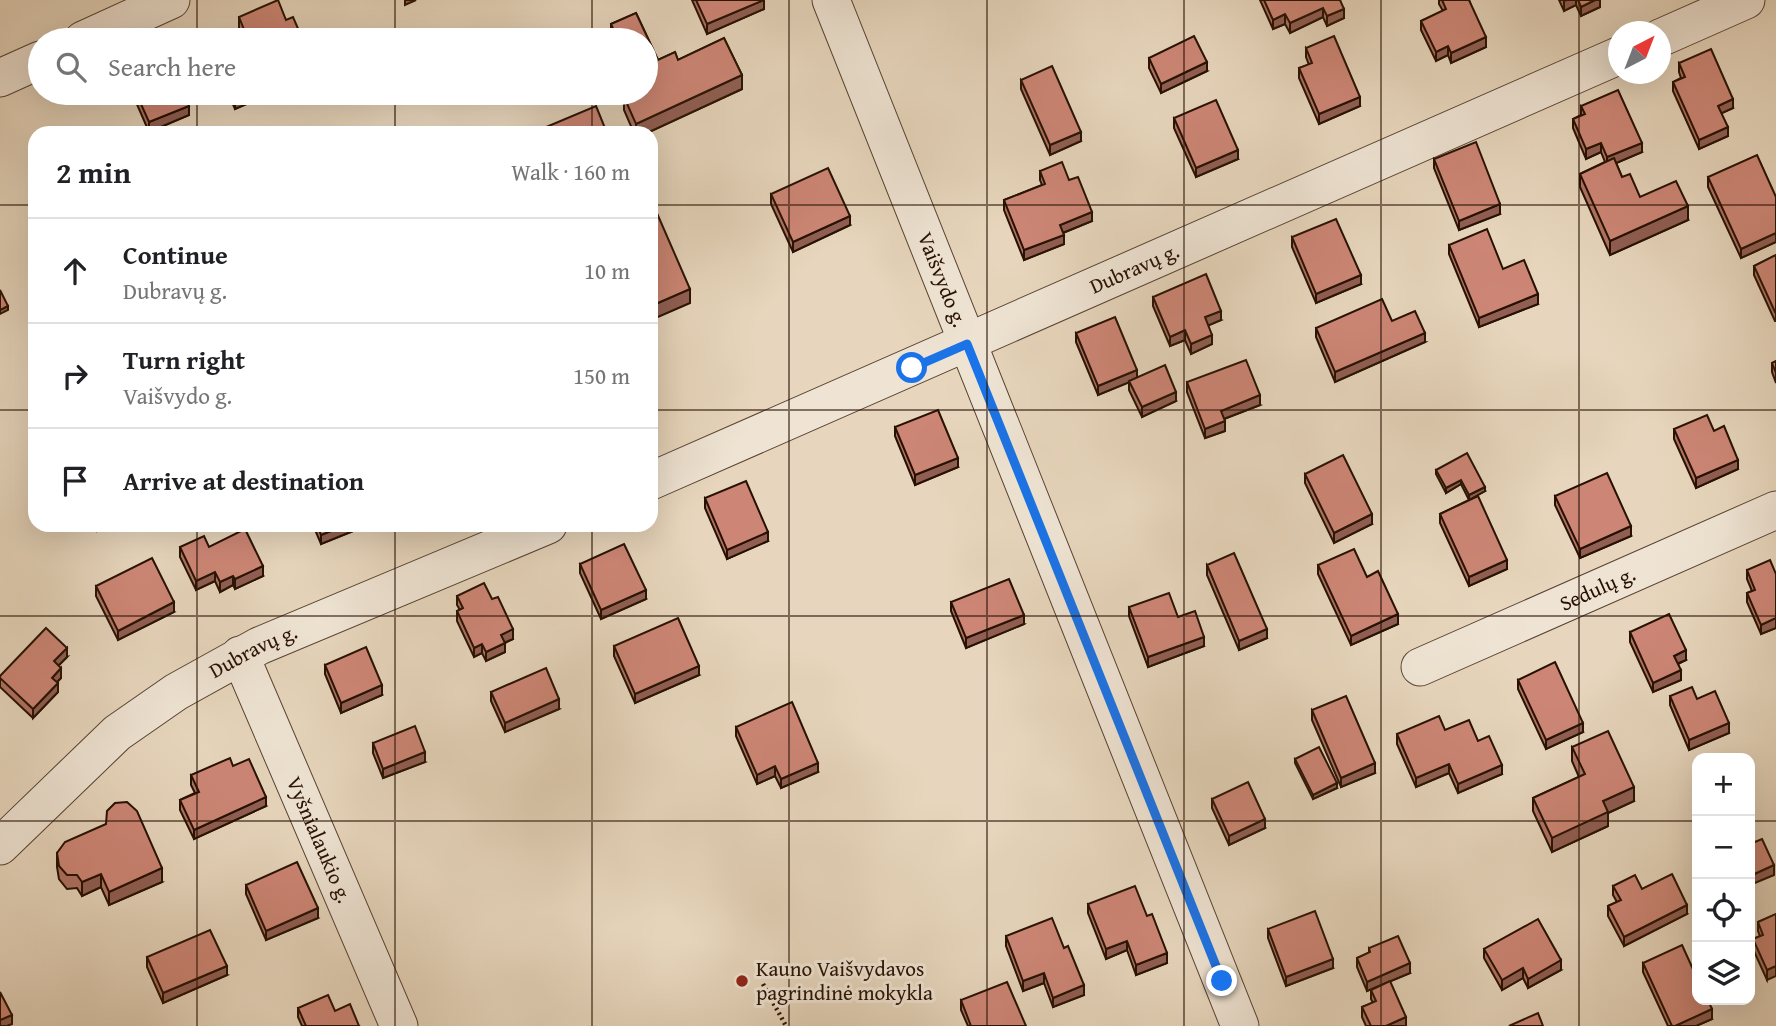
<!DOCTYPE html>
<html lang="en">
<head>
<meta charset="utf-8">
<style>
	:root { --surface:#fff; --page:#f2f2f2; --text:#202124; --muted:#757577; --line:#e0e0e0 }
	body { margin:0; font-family:"Gentium Book Plus",serif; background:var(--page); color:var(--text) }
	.controls { position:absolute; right:21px; bottom:21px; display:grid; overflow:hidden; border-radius:14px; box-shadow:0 7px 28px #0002 }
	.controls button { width:63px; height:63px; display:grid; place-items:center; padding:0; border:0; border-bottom:2px solid var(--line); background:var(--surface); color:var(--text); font:35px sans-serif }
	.compass { position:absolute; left:1608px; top:21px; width:63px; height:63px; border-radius:50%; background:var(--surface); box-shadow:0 7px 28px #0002; rotate:42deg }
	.stop { position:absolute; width:21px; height:21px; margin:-16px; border:5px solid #1a73e8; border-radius:50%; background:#fff }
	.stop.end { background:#1a73e8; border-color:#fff; box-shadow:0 2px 7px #0008 }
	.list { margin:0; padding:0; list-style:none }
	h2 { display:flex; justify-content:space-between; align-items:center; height:91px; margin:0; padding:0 28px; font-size:30px }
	h2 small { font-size:23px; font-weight:400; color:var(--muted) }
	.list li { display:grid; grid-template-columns:46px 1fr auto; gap:21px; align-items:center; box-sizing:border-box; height:105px; padding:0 28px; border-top:2px solid var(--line) }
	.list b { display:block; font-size:26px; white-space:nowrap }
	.list p { margin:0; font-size:23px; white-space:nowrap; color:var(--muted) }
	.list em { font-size:23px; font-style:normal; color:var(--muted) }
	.icon { flex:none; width:38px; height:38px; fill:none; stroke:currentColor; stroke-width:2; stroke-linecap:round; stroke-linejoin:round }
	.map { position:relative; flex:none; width:1776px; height:1026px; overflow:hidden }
	.search { position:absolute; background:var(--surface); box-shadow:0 7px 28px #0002; left:28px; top:28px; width:630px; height:77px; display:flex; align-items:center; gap:18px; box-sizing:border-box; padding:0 24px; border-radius:38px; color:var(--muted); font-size:26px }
	.panel { position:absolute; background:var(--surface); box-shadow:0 7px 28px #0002; left:28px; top:126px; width:630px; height:406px; border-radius:21px }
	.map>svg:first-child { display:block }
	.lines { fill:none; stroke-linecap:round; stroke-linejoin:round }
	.street-casing { stroke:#574232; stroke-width:39 }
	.path { stroke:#271103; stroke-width:4.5; stroke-dasharray:2 3.5; stroke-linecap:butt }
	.street { stroke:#efe4d4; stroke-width:37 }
	.wall { fill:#b07365; stroke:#271103; stroke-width:2 }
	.shaded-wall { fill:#905e53; stroke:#271103; stroke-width:2 }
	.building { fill:#cd8676; stroke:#271103; stroke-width:2 }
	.route { stroke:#1a73e8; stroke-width:9 }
	.grid { fill:none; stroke:#271103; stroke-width:2; stroke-opacity:0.55 }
	.poi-dot { fill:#8f2418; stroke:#efe4d4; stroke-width:2.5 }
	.labels { text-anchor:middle; stroke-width:6; stroke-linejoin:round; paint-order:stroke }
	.street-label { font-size:21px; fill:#271103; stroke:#efe4d4 }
	.poi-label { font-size:21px; fill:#271103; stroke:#efe4d4; text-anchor:start }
</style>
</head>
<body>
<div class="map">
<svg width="1776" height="1026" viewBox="0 0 1776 1026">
	<rect width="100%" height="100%" fill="#e7d6bd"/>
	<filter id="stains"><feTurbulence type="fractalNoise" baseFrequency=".00286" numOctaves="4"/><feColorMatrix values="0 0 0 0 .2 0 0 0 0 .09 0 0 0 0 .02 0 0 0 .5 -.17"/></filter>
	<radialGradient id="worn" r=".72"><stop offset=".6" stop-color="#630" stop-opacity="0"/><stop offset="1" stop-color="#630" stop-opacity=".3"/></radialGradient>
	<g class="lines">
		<g class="street-casing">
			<g id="street">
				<path id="s1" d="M831 0 1240 1026"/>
				<path d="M1660 38 1746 0"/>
				<path d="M83 40 171 0"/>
				<path d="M0 78 40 60"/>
				<path id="s2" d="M651 481 1618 56"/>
				<path id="s3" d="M240 655 399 1026"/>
				<path id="s4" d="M1420 667 1776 510"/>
				<path id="s5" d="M0 846 117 733 176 692 259 646 548 525"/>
			</g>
		</g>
		<path class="path" d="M763 984 786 1026"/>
		<use href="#street" class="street"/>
	</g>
	<g class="wall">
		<path d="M692 0H764V9L707 34Z"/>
		<path d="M1260 0H1340L1344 18 1327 26 1323 17 1290 33 1285 24 1273 29Z"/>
		<path d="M1439 0H1469L1486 47 1451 63 1448 55 1436 61 1421 30V21L1443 11 1439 4Z"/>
		<path d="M1559 0H1600V7L1581 16 1576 5 1564 11Z"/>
		<path d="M636 13 658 60 675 52 678 60 724 38 742 75V89L647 133H634L624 110V97L632 93H646V40H612L611 38V24Z"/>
		<path d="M239 17 286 20 303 40H234V37L240 34 239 30Z"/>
		<path d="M1306 48 1360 106 1319 124 1299 78V68L1309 65 1306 57Z"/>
		<path d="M1149 58 1207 71 1161 93 1149 68Z"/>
		<path d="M1679 63 1733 108 1721 113 1728 136 1699 149 1673 91V82L1681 78 1679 72Z"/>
		<path d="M1021 80 1081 141 1050 155 1021 89Z"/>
		<path d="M132 93H183L189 115 149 132Z"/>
		<path d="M228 93H256V100L235 109Z"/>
		<path d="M1581 106 1642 152 1616 163 1622 177 1640 197 1688 220 1610 255 1580 187V174L1605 162 1601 152 1586 159 1573 128V119L1581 115Z"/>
		<path d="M1174 118 1238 159 1196 177 1174 128Z"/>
		<path d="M1434 159 1500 214 1459 230 1434 168Z"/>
		<path d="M1040 171 1069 180 1092 221 1063 233 1064 244 1024 260 1004 210V200L1042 185 1040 180Z"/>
		<path d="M1708 177 1776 197V242L1741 258 1708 187Z"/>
		<path d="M771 194 850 225 793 252 771 204Z"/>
		<path d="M1292 237 1361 284 1316 303 1292 247Z"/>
		<path d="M1449 245 1503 269 1538 304 1479 327 1449 254Z"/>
		<path d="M1776 255V321H1775L1754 275V266Z"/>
		<path d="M1153 297 1221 320 1208 325 1212 344 1191 354 1185 340 1170 346 1153 306Z"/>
		<path d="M1316 328 1425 342 1335 382 1316 337Z"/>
		<path d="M1076 333 1137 378 1176 401 1142 417 1129 390V382L1098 395 1076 342Z"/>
		<path d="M1776 361V383L1772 372V363Z"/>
		<path d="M1187 382 1260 405 1224 419 1225 431 1205 438 1187 392Z"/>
		<path d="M895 427 958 467 915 485 895 436Z"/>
		<path d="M1674 429 1714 431 1738 469 1696 488 1674 439Z"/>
		<path d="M1436 470 1485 491 1470 499 1507 569 1469 586 1440 523V514L1469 500 1461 484 1446 493 1436 474Z"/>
		<path d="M1305 474 1372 524 1334 543 1305 483Z"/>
		<path d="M1555 496 1631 536 1580 558 1555 505Z"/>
		<path d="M705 498 768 541 727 559 705 508Z"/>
		<path d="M313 525H368L321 544Z"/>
		<path d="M180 547H209L263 576 235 589 233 585 220 592 215 581 196 590 180 557Z"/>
		<path d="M580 564 646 599 601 619 580 573Z"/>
		<path d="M1207 565 1267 638 1239 650 1207 575Z"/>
		<path d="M1318 565 1367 577 1398 624 1351 645 1318 574Z"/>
		<path d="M1747 570 1776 574V628L1761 634 1747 602V593L1752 591 1747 579Z"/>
		<path d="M96 586 174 612 118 640 96 596Z"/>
		<path d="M457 596 492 599 513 639 505 643V652L486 661 482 653 474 657 457 621V611L460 610 457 605Z"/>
		<path d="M951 602 1024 624 966 648 951 611Z"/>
		<path d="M1129 607 1178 617 1204 646 1148 667 1129 616Z"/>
		<path d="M1630 632 1686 660 1678 664 1681 680 1653 692 1630 642Z"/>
		<path d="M614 646 699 675 635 703 614 656Z"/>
		<path d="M67 657 58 666 61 678 57 682 58 692 33 718 0 687V676Z"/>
		<path d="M325 665 382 695 341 713 325 674Z"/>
		<path d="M1518 680 1583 732 1546 749 1518 689Z"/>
		<path d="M491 692 559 709 505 732 491 701Z"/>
		<path d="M1670 696 1697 699 1729 733 1689 750 1670 705Z"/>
		<path d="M1312 710 1375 773 1341 787 1312 720Z"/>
		<path d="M736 727 818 772 781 788 775 776 757 784 736 736Z"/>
		<path d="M1445 730 1478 741 1502 774 1458 793 1449 773 1416 787 1397 744V734Z"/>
		<path d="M373 743 425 762 383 778 373 753Z"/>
		<path d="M1572 747 1634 801 1608 813V826L1552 852 1533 811V798L1579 777 1572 761Z"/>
		<path d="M1295 759 1337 788 1313 799 1295 763Z"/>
		<path d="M191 775 266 806 194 839 180 810V800L195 793 191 785Z"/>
		<path d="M1212 799 1265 828 1229 845 1212 808Z"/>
		<path d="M57 853 162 882 109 905 101 887 82 896 77 888 67 889 59 879 57 867Z"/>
		<path d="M246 885 318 918 266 940 246 894Z"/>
		<path d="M1613 886 1687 914 1624 946 1608 916V906L1617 902 1613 895Z"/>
		<path d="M1088 904 1147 916 1167 963 1136 975 1127 950 1106 959 1088 913Z"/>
		<path d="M1776 914 1767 980 1753 949V939L1760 936 1758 931V922Z"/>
		<path d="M1268 929 1333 968 1286 986 1268 938Z"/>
		<path d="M1006 936 1064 948 1084 995 1053 1007 1044 983 1023 991 1006 946Z"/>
		<path d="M1369 948 1410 973 1367 991 1357 967V958L1369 953Z"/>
		<path d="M1484 949 1561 970 1528 988 1523 978 1502 990 1484 958Z"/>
		<path d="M147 957 227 975 163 1003 147 967Z"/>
		<path d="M1643 963 1712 1019 1696 1026H1668L1643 972Z"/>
		<path d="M1371 990 1406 1026H1366L1362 1017V1007L1373 1003 1371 999Z"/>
		<path d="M961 1000 1026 1026H968L961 1010Z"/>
		<path d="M298 1008 335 1011 359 1026H302L298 1017Z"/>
	</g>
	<g class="shaded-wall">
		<path d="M405 0H416L405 5Z"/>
		<path d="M764 0V9L707 34V24Z"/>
		<path d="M1567 0H1576V5L1564 11V1Z"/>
		<path d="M1595 0H1600V7L1581 16V7Z"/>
		<path d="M1323 8V17L1290 33V23Z"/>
		<path d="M1344 9V18L1327 26V16Z"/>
		<path d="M1285 14V24L1273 29V20Z"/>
		<path d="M1486 37V47L1451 63V53Z"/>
		<path d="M1448 46V55L1436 61V52Z"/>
		<path d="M1207 62V71L1161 93V84Z"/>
		<path d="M742 75V89L647 133H636V124Z"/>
		<path d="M241 93H256V100L235 109V95Z"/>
		<path d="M442 93H453L442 98Z"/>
		<path d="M1360 97V106L1319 124V114Z"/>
		<path d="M1733 99V108L1718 115V106Z"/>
		<path d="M189 106V115L149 132V122Z"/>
		<path d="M1728 127V136L1699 149V140Z"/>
		<path d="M1081 132V141L1050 155V145Z"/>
		<path d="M1601 143V152L1586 159V149Z"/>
		<path d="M1642 143V152L1607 167V157Z"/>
		<path d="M1238 150V159L1196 177V168Z"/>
		<path d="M1500 204V214L1459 230V221Z"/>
		<path d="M1688 206V220L1610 255V241Z"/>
		<path d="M1092 212V221L1060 234V225Z"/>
		<path d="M850 216V225L793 252V242Z"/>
		<path d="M1776 233V242L1741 258V249Z"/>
		<path d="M1064 235V244L1024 260V250Z"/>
		<path d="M1361 275V284L1316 303V294Z"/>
		<path d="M690 289V303L651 320V306Z"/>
		<path d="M1538 294V304L1479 327V318Z"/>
		<path d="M8 306V310L0 314V310Z"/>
		<path d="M1221 311V320L1205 327V317Z"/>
		<path d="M1185 330V340L1170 346V337Z"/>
		<path d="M1425 333V342L1335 382V372Z"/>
		<path d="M1212 335V344L1191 354V344Z"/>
		<path d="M1137 370V379L1098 395V386Z"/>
		<path d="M1176 392V401L1142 417V407Z"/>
		<path d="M1260 395V405L1221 420V411Z"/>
		<path d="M1225 421V431L1205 438V429Z"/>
		<path d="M958 458V467L915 485V475Z"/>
		<path d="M1738 460V469L1696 488V478Z"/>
		<path d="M1461 480V484L1446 493V488Z"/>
		<path d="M1485 487V491L1469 500V495Z"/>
		<path d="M1372 514V524L1334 543V533Z"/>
		<path d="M97 525H111L97 531Z"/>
		<path d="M346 525H368L321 544V535Z"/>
		<path d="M1631 526V536L1580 558V549Z"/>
		<path d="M768 532V541L727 559V550Z"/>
		<path d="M1507 560V569L1469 586V577Z"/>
		<path d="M263 566V576L235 589V579Z"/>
		<path d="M215 572V581L196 590V581Z"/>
		<path d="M233 576V585L220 592V582Z"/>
		<path d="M646 590V599L601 619V610Z"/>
		<path d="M174 602V612L118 640V631Z"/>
		<path d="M1398 614V624L1351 645V636Z"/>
		<path d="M1024 615V624L966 648V638Z"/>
		<path d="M1776 618V628L1761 634V625Z"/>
		<path d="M513 629V639L501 644V635Z"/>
		<path d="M1267 629V638L1239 650V641Z"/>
		<path d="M1204 637V646L1148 667V657Z"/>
		<path d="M505 643V652L486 661V652Z"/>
		<path d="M482 644V653L474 657V648Z"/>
		<path d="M67 648V657L54 670V661Z"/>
		<path d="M1686 650V660L1674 665V656Z"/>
		<path d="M699 666V675L635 703V694Z"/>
		<path d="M61 668V678L52 687V678Z"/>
		<path d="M1681 670V680L1653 692V683Z"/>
		<path d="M58 683V692L33 718V709Z"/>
		<path d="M382 685V695L341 713V703Z"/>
		<path d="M559 699V709L505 732V723Z"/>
		<path d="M1583 723V732L1546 749V740Z"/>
		<path d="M1729 723V733L1689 750V740Z"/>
		<path d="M425 752V762L383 778V769Z"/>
		<path d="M818 763V772L781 788V779Z"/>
		<path d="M1375 763V773L1341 787V778Z"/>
		<path d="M1449 764V773L1416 787V778Z"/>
		<path d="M1502 765V774L1458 793V784Z"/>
		<path d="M775 766V776L757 784V775Z"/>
		<path d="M1337 783V788L1313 799V795Z"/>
		<path d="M1634 787V801L1608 813V826L1552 852V838L1603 801Z"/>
		<path d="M266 797V806L194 839V830Z"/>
		<path d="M1265 819V828L1229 845V836Z"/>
		<path d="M1774 865V875L1750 885V876Z"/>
		<path d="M162 868V882L109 905V892Z"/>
		<path d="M101 874V887L82 896V882Z"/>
		<path d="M1687 905V914L1624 946V937Z"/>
		<path d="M318 908V918L266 940V931Z"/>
		<path d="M1127 941V950L1106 959V949Z"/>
		<path d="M1167 953V963L1136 975V965Z"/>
		<path d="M1333 959V968L1286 986V977Z"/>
		<path d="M1561 960V970L1528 988V979Z"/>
		<path d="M1410 963V973L1367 991V982Z"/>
		<path d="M227 966V975L163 1003V993Z"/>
		<path d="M1776 966V976L1767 980V970Z"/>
		<path d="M1523 968V978L1502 990V980Z"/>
		<path d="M1044 973V983L1023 991V981Z"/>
		<path d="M1084 985V995L1053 1007V998Z"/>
		<path d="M1712 1009V1019L1696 1026H1675Z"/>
		<path d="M12 1015V1024L7 1026H0V1020Z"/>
		<path d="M1406 1017V1026H1386Z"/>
	</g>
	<g class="building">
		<path d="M278 0 286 20 293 17 303 40H235L234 37 245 32 239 17Z"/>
		<path d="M696 0H764L707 24Z"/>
		<path d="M1264 0H1340L1344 9 1327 16 1323 8 1290 23 1285 14 1273 20Z"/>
		<path d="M1442 0H1469L1486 37 1451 53 1448 46 1436 52 1421 21 1446 9Z"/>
		<path d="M1578 0H1595L1581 7Z"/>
		<path d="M636 13 658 60 675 52 678 60 724 38 742 75 636 124 624 97 632 93H646V40H618L611 24Z"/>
		<path d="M482 31 486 40H459Z"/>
		<path d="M1194 36 1207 62 1161 84 1149 58Z"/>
		<path d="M1334 36 1360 97 1319 114 1299 68 1312 63 1306 48Z"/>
		<path d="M1711 49 1733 99 1718 106 1728 127 1699 140 1673 82 1685 77 1679 63Z"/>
		<path d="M1052 66 1081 132 1050 145 1021 80Z"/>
		<path d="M1618 90 1642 143 1607 157 1601 143 1586 149 1573 119 1585 114 1581 106Z"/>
		<path d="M136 93H183L189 106 149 122Z"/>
		<path d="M1216 100 1238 150 1196 168 1174 118Z"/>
		<path d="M596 106 607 133H532Z"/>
		<path d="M1476 142 1500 204 1459 221 1434 159Z"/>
		<path d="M1757 155 1776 197V233L1741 249 1708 177Z"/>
		<path d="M1614 158 1622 177 1630 174 1640 197 1676 181 1688 206 1610 241 1580 174Z"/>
		<path d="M1062 162 1069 180 1078 177 1092 212 1060 225 1064 235 1024 250 1004 200 1045 184 1040 171Z"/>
		<path d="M828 168 850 216 793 242 771 194Z"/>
		<path d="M656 211 690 289 651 306V213Z"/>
		<path d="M1336 219 1361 275 1316 294 1292 237Z"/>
		<path d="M1487 229 1503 269 1524 260 1538 294 1479 318 1449 245Z"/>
		<path d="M1776 255V311L1775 312 1754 266Z"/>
		<path d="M1206 274 1221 311 1205 317 1212 335 1191 344 1185 330 1170 337 1153 297Z"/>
		<path d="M0 290 8 306 0 310Z"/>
		<path d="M1382 299 1392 321 1415 311 1425 333 1335 372 1316 328Z"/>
		<path d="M1115 317 1137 370 1098 386 1076 333Z"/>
		<path d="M1246 360 1260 395 1221 411 1225 421 1205 429 1187 382Z"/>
		<path d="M1776 361V373L1772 363Z"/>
		<path d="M1165 365 1176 392 1142 407 1129 381Z"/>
		<path d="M938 410 958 458 915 475 895 427Z"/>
		<path d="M1707 415 1714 431 1724 426 1738 460 1696 478 1674 429Z"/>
		<path d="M1467 453 1485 487 1469 495 1461 480 1446 488 1436 470Z"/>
		<path d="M1343 455 1372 514 1334 533 1305 474Z"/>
		<path d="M1607 473 1631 526 1580 549 1555 496Z"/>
		<path d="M746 481 768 532 727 550 705 498Z"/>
		<path d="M1478 496 1507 560 1469 577 1440 514Z"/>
		<path d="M317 525H346L321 535Z"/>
		<path d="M245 529 263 566 235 579 233 576 220 582 215 572 196 581 180 547 204 536 209 547Z"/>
		<path d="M624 544 646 590 601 610 580 564Z"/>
		<path d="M1354 549 1367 577 1378 571 1398 614 1351 636 1318 565Z"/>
		<path d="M1234 553 1267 629 1239 641 1207 565Z"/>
		<path d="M152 558 174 602 118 631 96 586Z"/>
		<path d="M1770 560 1776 574V618L1761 625 1747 593 1755 590 1747 570Z"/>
		<path d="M1009 579 1024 615 966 638 951 602Z"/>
		<path d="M484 583 492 599 498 597 513 629 501 635 505 643 486 652 482 644 474 648 457 611 463 608 457 596Z"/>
		<path d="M1169 593 1178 617 1195 611 1204 637 1148 657 1129 607Z"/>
		<path d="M1669 614 1686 650 1674 656 1681 670 1653 683 1630 632Z"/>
		<path d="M678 618 699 666 635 694 614 646Z"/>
		<path d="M46 628 67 648 54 661 61 668 52 678 58 683 33 709 0 678V676Z"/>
		<path d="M366 647 382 685 341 703 325 665Z"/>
		<path d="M1555 662 1583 723 1546 740 1518 680Z"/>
		<path d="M546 668 559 699 505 723 491 692Z"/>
		<path d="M1692 687 1697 699 1715 691 1729 723 1689 740 1670 696Z"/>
		<path d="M1346 696 1375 763 1341 778 1312 710Z"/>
		<path d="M792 702 818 763 781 779 775 766 757 775 736 727Z"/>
		<path d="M1439 716 1445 730 1469 720 1478 741 1489 736 1502 765 1458 784 1449 764 1416 778 1397 734Z"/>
		<path d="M415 726 425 752 383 769 373 743Z"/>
		<path d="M1608 731 1634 787 1603 801 1608 812 1552 838 1533 798 1585 774 1572 747Z"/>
		<path d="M1319 747 1337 783 1313 795 1295 759Z"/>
		<path d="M230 758 233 766 249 759 266 797 194 830 180 800 199 792 191 775Z"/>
		<path d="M1248 782 1265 819 1229 836 1212 799Z"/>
		<path d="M127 802 137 811 162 868 109 892 101 874 82 882 77 875H67L59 866 57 853 65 842 106 824 107 811 115 803Z"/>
		<path d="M1762 839 1774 865 1750 876V844Z"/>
		<path d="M297 862 318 908 266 931 246 885Z"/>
		<path d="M1672 874 1687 905 1624 937 1608 906 1621 900 1613 886 1635 875 1642 889Z"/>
		<path d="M1135 886 1147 916 1152 914 1167 953 1136 965 1127 941 1106 949 1088 904Z"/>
		<path d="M1315 911 1333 959 1286 977 1268 929Z"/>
		<path d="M1776 914V966L1767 970 1753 939 1763 935 1758 922Z"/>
		<path d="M1052 918 1064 948 1068 946 1084 985 1053 998 1044 973 1023 981 1006 936Z"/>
		<path d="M1538 919 1561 960 1528 979 1523 968 1502 980 1484 949Z"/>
		<path d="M210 930 227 966 163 993 147 957Z"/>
		<path d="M1398 936 1410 963 1367 982 1357 958 1370 952 1369 948Z"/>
		<path d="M1682 945 1697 978V1000H1708L1712 1009 1675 1026H1672L1643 963Z"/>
		<path d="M1390 981 1406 1017 1386 1026H1371L1362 1007 1376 1001 1371 990Z"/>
		<path d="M1007 982 1026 1026H971L961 1000Z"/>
		<path d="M0 992 12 1015 0 1020Z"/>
		<path d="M328 995 335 1011 350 1004 359 1026H306L298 1008Z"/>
		<path d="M1538 1013 1543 1026H1509Z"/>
	</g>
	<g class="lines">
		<path class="route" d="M912 368 967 344 1222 981"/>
	</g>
	<path class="grid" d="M197 0V40M395 0V40M592 0V40M789 0V1026M987 0V1026M1184 0V1026M1381 0V1026M1579 0V1026M197 93V133M395 93V133M592 93V133M0 205H35M651 205H1776M0 410H35M651 410H1776M197 525V1026M395 525V1026M592 525V1026M0 616H1776M0 821H1697M1750 821H1776"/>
	<circle class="poi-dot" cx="742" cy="981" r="7"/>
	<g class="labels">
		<g class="street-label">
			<text dy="7" stroke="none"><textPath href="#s2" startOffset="528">Dubravų g.</textPath></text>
			<text dy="7" stroke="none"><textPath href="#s1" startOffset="301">Vaišvydo g.</textPath></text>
			<text dy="7" stroke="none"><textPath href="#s4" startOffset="194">Sedulų g.</textPath></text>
			<text dy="7" stroke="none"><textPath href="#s5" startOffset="322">Dubravų g.</textPath></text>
			<text dy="7" stroke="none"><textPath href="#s3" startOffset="201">Vyšnialaukio g.</textPath></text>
		</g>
		<g class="poi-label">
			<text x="756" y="976">Kauno Vaišvydavos<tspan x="756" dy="24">pagrindinė mokykla</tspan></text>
		</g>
	</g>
	<rect width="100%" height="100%" filter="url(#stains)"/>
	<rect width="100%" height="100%" fill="url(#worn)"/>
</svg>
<div class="controls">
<button>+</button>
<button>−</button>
<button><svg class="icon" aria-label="locate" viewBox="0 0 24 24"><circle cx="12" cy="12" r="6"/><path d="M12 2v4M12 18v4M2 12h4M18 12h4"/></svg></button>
<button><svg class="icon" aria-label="layers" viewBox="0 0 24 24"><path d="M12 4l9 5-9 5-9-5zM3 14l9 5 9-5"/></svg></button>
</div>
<svg class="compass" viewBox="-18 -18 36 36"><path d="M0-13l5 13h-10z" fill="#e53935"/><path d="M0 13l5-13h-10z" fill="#757577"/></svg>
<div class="stop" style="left:912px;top:368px"></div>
<div class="stop end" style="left:1222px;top:981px"></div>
<div class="search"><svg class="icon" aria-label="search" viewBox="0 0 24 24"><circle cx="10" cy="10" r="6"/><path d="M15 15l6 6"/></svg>Search here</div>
<section class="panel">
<h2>2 min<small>Walk · 160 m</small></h2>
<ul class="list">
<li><svg class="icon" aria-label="ahead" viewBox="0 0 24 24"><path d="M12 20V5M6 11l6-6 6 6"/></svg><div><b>Continue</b><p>Dubravų g.</p></div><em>10 m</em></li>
<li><svg class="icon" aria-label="right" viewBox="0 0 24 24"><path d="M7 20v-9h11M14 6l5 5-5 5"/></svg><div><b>Turn right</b><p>Vaišvydo g.</p></div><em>150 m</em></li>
<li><svg class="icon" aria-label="arrive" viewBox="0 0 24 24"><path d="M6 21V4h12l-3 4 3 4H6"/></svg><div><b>Arrive at destination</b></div></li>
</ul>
</section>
</div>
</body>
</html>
